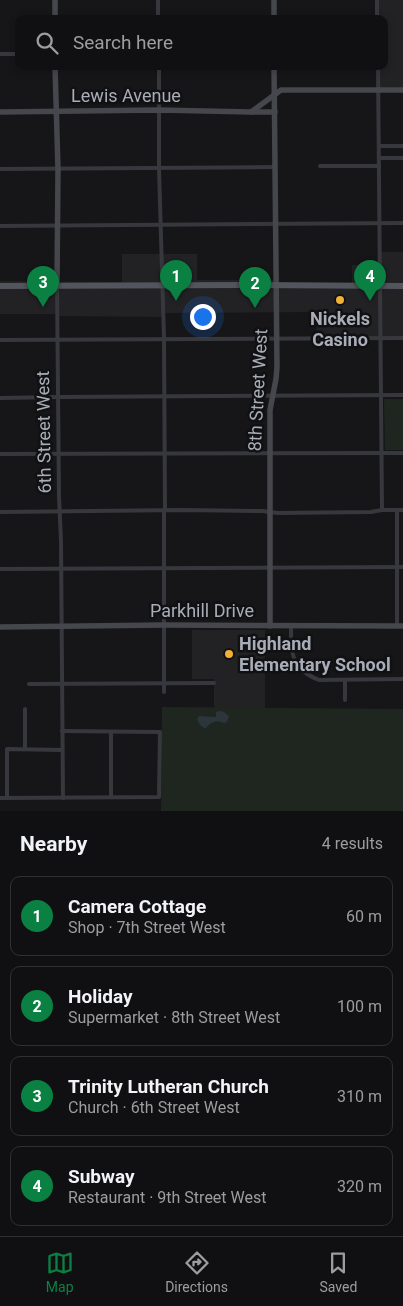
<!DOCTYPE html>
<html lang="en">
<head>
<meta charset="utf-8">
<style>
	:root { --surface:#101012; --page:#19191b; --text:#f1f3f6; --muted:#9c9d9f; --line:#303032; --accent:#0b8043 }
	body { margin:0; font-family:Roboto,sans-serif; background:var(--page); color:var(--text) }
	.you { position:absolute; left:202px; top:316px; width:18px; height:18px; margin:-12px; border:4px solid #fff; border-radius:50%; background:#1a73e8; box-shadow:0 0 0 8px #1a73e833 }
	.badge { display:grid; place-items:center; width:32px; height:32px; border-radius:50%; background:var(--accent); color:#fff; font-size:16px; font-weight:700 }
	.pin { position:absolute; translate:-50% -41px; filter:drop-shadow(0 1px 2px #0008) }
	.pin::after { content:''; position:absolute; top:26px; width:18px; height:15px; background:inherit; clip-path:polygon(0 0,100% 0,50% 100%) }
	.list { margin:0; padding:0; list-style:none }
	h2 { display:flex; justify-content:space-between; align-items:center; height:65px; margin:0; padding:0 20px; font-size:21px }
	h2 small { font-size:16px; font-weight:400; color:var(--muted) }
	.list li { display:grid; grid-template-columns:32px 1fr auto; gap:15px; align-items:center; box-sizing:border-box; height:80px; margin:0 10px 10px; padding:0 10px; border:1px solid var(--line); border-radius:10px }
	.list b { display:block; font-size:19px; white-space:nowrap }
	.list p { margin:0; font-size:16px; white-space:nowrap; color:var(--muted) }
	.list em { font-size:16px; font-style:normal; color:var(--muted) }
	.icon { flex:none; width:28px; height:28px; fill:none; stroke:currentColor; stroke-width:2; stroke-linecap:round; stroke-linejoin:round }
	.map { position:relative; flex:none; width:403px; height:811px; overflow:hidden }
	.search { position:absolute; background:var(--surface); box-shadow:0 2px 8px #0003; left:15px; right:15px; top:15px; height:55px; display:flex; align-items:center; gap:12px; box-sizing:border-box; padding:0 18px; border-radius:10px; color:var(--muted); font-size:19px }
	.sheet { height:425px; background:var(--surface) }
	nav { display:flex; justify-content:space-around; align-items:center; box-sizing:border-box; height:70px; border-top:1px solid var(--line); background:var(--surface); font-size:14px; color:var(--muted) }
	nav a { display:grid; justify-items:center; gap:2px }
	nav .on { color:var(--accent) }
	.map>svg:first-child { display:block }
	.built { fill:#222225 }
	.green { fill:#1e261f }
	.water { fill:#2c353c }
	.lines { fill:none; stroke-linecap:round; stroke-linejoin:round }
	.street { stroke:#37383d; stroke-width:4 }
	.secondary { stroke:#45474d; stroke-width:5.5 }
	.primary { stroke:#53555c; stroke-width:6 }
	.poi-dot { fill:#f2b134; stroke:#111113; stroke-width:2 }
	.labels { text-anchor:middle; stroke-width:5; stroke-linejoin:round; paint-order:stroke }
	.street-label { font-size:18px; fill:#a8adb8; stroke:#111113 }
	.poi-label { font-size:18px; font-weight:bold; fill:#a8adb8; stroke:#111113 }
</style>
</head>
<body>
<div class="map">
<svg width="403" height="811" viewBox="0 0 403 811">
	<rect width="100%" height="100%" fill="#161618"/>
	<g class="built">
		<path d="M377 0H403V90H378V66H384V19H378Z"/>
		<path d="M380 252H403V338H317L316 312 164 313V317L57 316V314H0V281L122 282V254H197V280H276L277 286H352V265L380 264Z"/>
		<path d="M192 630H265V708H214V679H192Z"/>
	</g>
	<g class="green">
		<path d="M384 399H403V450H385Z"/>
		<path d="M162 707 403 709V811H161Z"/>
	</g>
	<path class="water" d="M219 711 224 712 229 716 227 722 225 723C217 720 211 721 206 728H204L200 725 197 719 199 716 214 717H216V712Z"/>
	<g class="lines">
		<g class="street">
			<path d="M158 0V19"/>
			<path d="M377 0V19"/>
			<path d="M0 54H19"/>
			<path d="M159 66V168L164 339 165 510"/>
			<path d="M378 66 382 510"/>
			<path d="M379 146H403"/>
			<path d="M379 158H403"/>
			<path d="M320 166H379"/>
			<path d="M0 169 275 167"/>
			<path d="M0 226 403 223"/>
			<path d="M57 286 59 497 61 541 63 798"/>
			<path d="M0 340 403 338"/>
			<path d="M0 398 58 397 403 395"/>
			<path d="M0 454 403 453"/>
			<path d="M164 510V692"/>
			<path d="M0 512 182 510 262 511 278 513 371 512 382 510H403"/>
			<path d="M0 569 403 567"/>
			<path d="M291 626C291 654 291 669 319 680L403 679"/>
			<path d="M397 626V510"/>
			<path d="M29 684 214 683"/>
			<path d="M345 700V680"/>
			<path d="M25 709V749"/>
			<path d="M111 732V797"/>
			<path d="M0 798 159 797 160 732 62 731"/>
			<path d="M7 798V749L62 750"/>
		</g>
		<g class="secondary">
			<path d="M274 0V19"/>
			<path d="M55 19V0"/>
			<path d="M55 66 58 169 57 286"/>
			<path d="M0 112 159 110 251 112 281 90H403"/>
			<path d="M251 112H275"/>
			<path d="M270 626V410L276 379 277 367 274 66"/>
			<path d="M0 627 164 625 403 626"/>
		</g>
		<path class="primary" d="M0 286 244 285 403 286"/>
	</g>
	<g class="poi-dot">
		<circle cx="340" cy="300" r="5"/>
		<circle cx="229" cy="654" r="5"/>
	</g>
	<g class="labels">
		<g class="street-label">
			<text x="126" y="102">Lewis Avenue</text>
			<text transform="translate(258 390) rotate(-87)" y="6">8th Street West</text>
			<text transform="translate(44 432) rotate(-91)" y="6">6th Street West</text>
			<text x="202" y="617">Parkhill Drive</text>
		</g>
		<g class="poi-label">
			<text x="340" y="325">Nickels<tspan x="340" dy="21">Casino</tspan></text>
			<text x="239" y="650" text-anchor="start">Highland<tspan x="239" dy="21">Elementary School</tspan></text>
		</g>
	</g>
</svg>
<div class="you"></div>
<div class="pin badge" style="left:176px;top:301px">1</div>
<div class="pin badge" style="left:255px;top:308px">2</div>
<div class="pin badge" style="left:43px;top:307px">3</div>
<div class="pin badge" style="left:370px;top:301px">4</div>
<div class="search"><svg class="icon" aria-label="search" viewBox="0 0 24 24"><circle cx="10" cy="10" r="6"/><path d="M15 15l6 6"/></svg>Search here</div>
</div>
<section class="sheet">
<h2>Nearby<small>4 results</small></h2>
<ul class="list">
<li><span class="badge">1</span><div><b>Camera Cottage</b><p>Shop · 7th Street West</p></div><em>60 m</em></li>
<li><span class="badge">2</span><div><b>Holiday</b><p>Supermarket · 8th Street West</p></div><em>100 m</em></li>
<li><span class="badge">3</span><div><b>Trinity Lutheran Church</b><p>Church · 6th Street West</p></div><em>310 m</em></li>
<li><span class="badge">4</span><div><b>Subway</b><p>Restaurant · 9th Street West</p></div><em>320 m</em></li>
</ul>
</section>
<nav>
<a class="on"><svg class="icon" aria-label="map" viewBox="0 0 24 24"><path d="M3 6l6-2 6 2 6-2v14l-6 2-6-2-6 2zM9 4v14M15 6v14"/></svg>Map</a>
<a><svg class="icon" aria-label="directions" viewBox="0 0 24 24"><path d="M12 3l9 9-9 9-9-9zM9 14v-3h6M13 9l2 2-2 2"/></svg>Directions</a>
<a><svg class="icon" aria-label="saved" viewBox="0 0 24 24"><path d="M7 4h10v16l-5-4-5 4z"/></svg>Saved</a>
</nav>
</body>
</html>
